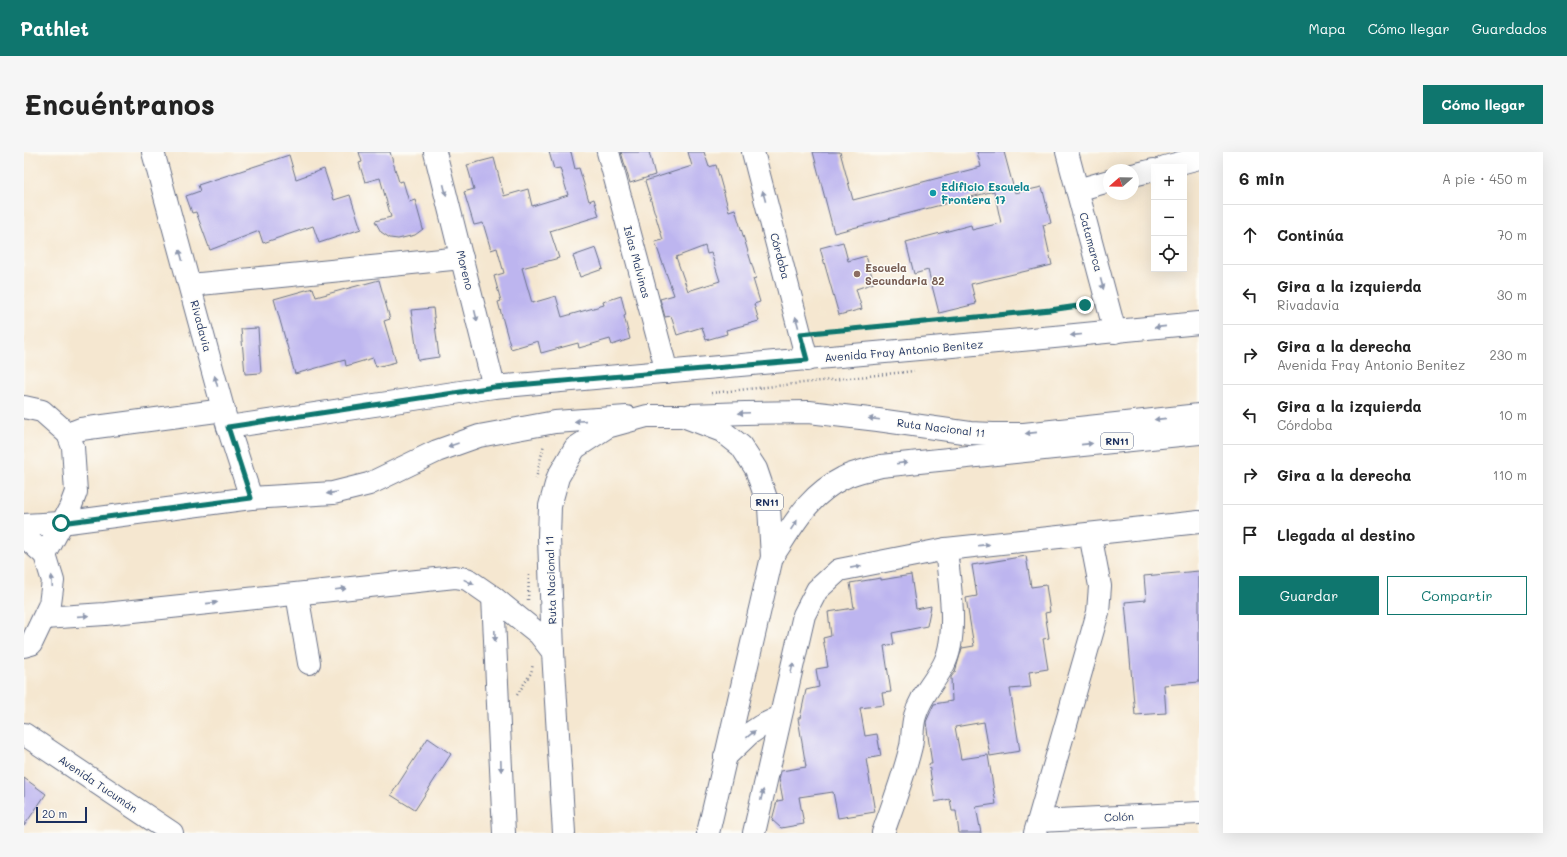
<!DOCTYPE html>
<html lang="es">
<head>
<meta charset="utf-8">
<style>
	:root { --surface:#fff; --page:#f6f6f6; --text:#222; --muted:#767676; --line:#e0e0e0; --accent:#0f766e }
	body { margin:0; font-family:Mali,sans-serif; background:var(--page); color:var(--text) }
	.controls { position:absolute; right:12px; top:12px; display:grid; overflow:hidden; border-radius:0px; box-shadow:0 4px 16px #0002 }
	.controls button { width:36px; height:36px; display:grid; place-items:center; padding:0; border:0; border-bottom:1px solid var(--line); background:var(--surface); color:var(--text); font:20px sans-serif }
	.compass { position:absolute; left:1079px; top:12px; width:36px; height:36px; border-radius:50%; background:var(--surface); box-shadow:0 4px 16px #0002; rotate:250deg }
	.scale { position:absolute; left:12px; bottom:10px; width:51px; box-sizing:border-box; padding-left:4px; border:2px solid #1b2f5e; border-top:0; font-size:11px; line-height:14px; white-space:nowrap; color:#1b2f5e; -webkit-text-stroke:3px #fdfcf7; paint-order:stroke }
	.stop { position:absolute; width:12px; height:12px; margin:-9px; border:3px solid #0f766e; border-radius:50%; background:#fff }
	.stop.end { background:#0f766e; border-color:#fff; box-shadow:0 1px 4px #0008 }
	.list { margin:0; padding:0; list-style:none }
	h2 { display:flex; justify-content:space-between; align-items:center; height:52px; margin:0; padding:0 16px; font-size:17px }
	h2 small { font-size:13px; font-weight:400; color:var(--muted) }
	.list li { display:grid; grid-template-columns:26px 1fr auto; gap:12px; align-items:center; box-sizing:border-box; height:60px; padding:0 16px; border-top:1px solid var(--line) }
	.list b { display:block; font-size:15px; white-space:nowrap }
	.list p { margin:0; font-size:13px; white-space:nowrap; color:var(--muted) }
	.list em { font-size:13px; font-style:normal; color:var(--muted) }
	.actions { display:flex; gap:8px; padding:12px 16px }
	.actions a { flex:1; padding:9px 0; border:1px solid var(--accent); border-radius:0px; text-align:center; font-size:14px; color:var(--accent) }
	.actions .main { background:var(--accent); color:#fff }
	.icon { flex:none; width:22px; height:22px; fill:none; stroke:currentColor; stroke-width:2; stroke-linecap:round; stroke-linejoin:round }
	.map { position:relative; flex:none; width:1175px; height:681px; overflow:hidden; border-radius:0px }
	header { display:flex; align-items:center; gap:24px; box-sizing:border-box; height:56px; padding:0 20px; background:var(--accent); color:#fff }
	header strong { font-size:19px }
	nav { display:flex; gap:22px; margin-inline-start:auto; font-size:14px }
	.intro { display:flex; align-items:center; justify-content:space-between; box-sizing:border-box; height:96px; padding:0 24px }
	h1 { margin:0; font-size:28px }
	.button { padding:10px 18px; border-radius:0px; background:var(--accent); color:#fff; font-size:14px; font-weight:700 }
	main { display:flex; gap:24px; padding:0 24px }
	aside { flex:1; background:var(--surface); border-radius:0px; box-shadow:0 4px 16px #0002 }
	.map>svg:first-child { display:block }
	.building { fill:#bdb5ef; fill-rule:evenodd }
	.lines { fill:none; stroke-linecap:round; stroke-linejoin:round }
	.minor-casing { stroke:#676f86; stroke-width:24 }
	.major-casing { stroke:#676f86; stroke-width:24 }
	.highway-casing { stroke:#676f86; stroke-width:24 }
	.path { stroke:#676f86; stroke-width:2.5; stroke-dasharray:1 3; stroke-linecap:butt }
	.minor { stroke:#fff; stroke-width:22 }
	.major { stroke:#fff; stroke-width:22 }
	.highway { stroke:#fff; stroke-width:22 }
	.oneway { fill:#8d97ae }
	.route { stroke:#0f766e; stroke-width:5 }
	.culture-dot { fill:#0f9aa8; stroke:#fdfcf7; stroke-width:1.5 }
	.education-dot { fill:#8d6e63; stroke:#fdfcf7; stroke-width:1.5 }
	.labels { text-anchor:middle; stroke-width:3; stroke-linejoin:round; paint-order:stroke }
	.shield { fill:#fdfcf7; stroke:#5f6c8c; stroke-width:1 }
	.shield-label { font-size:10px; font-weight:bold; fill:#1b2f5e }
	.culture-label { font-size:11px; font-weight:bold; fill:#0d838f; stroke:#fdfcf7; text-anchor:start }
	.street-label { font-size:11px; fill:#1b2f5e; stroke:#fdfcf7 }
	.education-label { font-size:11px; font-weight:bold; fill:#785e54; stroke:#fdfcf7; text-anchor:start }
</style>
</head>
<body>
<header>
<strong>Pathlet</strong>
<nav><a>Mapa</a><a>Cómo llegar</a><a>Guardados</a></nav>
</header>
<div class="intro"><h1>Encuéntranos</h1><a class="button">Cómo llegar</a></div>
<main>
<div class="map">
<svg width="1175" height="681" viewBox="0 0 1175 681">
	<rect width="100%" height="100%" fill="#fdfcf7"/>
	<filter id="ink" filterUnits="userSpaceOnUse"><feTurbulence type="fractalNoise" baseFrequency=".025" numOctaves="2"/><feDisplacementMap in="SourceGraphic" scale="8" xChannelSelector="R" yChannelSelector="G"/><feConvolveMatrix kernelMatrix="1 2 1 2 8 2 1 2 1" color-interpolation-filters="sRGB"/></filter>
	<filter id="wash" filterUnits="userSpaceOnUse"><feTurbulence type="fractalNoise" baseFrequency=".012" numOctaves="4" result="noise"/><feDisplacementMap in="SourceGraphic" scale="16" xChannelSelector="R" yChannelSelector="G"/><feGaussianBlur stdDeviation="0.9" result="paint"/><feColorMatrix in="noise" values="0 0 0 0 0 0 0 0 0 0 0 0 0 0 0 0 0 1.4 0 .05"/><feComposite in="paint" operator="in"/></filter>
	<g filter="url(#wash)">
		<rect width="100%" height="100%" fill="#f5e7d0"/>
		<g id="blocks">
			<g class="building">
				<path d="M335 0H366L375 30 379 29 385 50 391 48 399 77 391 83 374 87 366 86 357 80 351 69 367 65 356 26 341 30 335 11 338 10Z"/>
				<path d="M525 0H547L551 17 555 16 565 49 570 47 575 64 526 79 535 106 498 116 508 151 532 144 538 165 580 153 579 150 597 144 602 163 600 164 606 187 588 193 586 187 555 196 554 191 517 201 514 189 487 197 474 150 477 149 470 124 480 121 473 96 467 98 459 71 450 73 440 40 450 37 443 13 470 6 480 44 504 37 508 54 544 43 536 16 530 17Z"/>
				<path d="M597 0H625L631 23 606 31Z"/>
				<path d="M664 0H680L685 15 692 13 705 59 711 57 732 126 729 127 736 150 730 152 735 169 702 178 703 182 682 188 678 175 653 183 647 164 641 165 636 147 650 143 631 90 639 88 621 29 668 14ZM681 94 683 102 687 101 696 129 664 139 652 105Z"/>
				<path d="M789 0H816L829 48 957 15 953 0H980L991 41 1018 35 1027 71 1019 73 1028 113 947 132 952 152 915 161 904 118 890 122 882 90 947 73 948 78 977 71 970 39 810 81Z"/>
				<path d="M265 3 272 27 300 17 310 48 326 43 337 77 295 91 289 74 239 91 235 79 186 98 172 60 168 61 162 44 176 39 174 33Z"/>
				<path d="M819 90 824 109 842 104 850 131 832 137 838 157 815 163 796 96Z"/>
				<path d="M572 96 579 117 556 125 549 104Z"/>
				<path d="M355 128 366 167 360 169 372 210 352 215 349 206 322 214 321 208 271 222 250 147 289 136 292 145Z"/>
				<path d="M409 156 415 205 394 208 387 158Z"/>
				<path d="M234 176 237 221 221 222 217 177Z"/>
				<path d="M1002 404 1007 435 1022 433 1026 460 1021 461 1025 486 1019 487 1024 517 1005 520 1007 535 986 537 996 599 966 604 960 570 931 575 937 607 964 603 972 652 952 655 957 681H935L932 659H928L926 647 911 650 905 612H908L902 570 910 552 928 549 927 525 931 520 938 496 950 494 942 446 953 444 948 413Z"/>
				<path d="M1175 419V530L1140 533 1142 561 1111 563 1101 450 1122 448 1120 424Z"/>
				<path d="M887 423 892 457 907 454 903 474 868 481 870 492 860 494 867 540 858 541 860 553 836 556 841 584 853 582 857 604 842 607 851 660 814 666 809 640 775 645 780 672 757 676 748 668 753 649 759 648 755 627 757 619 782 615 774 566H776L782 538 795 535 792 517 804 515 799 486 807 484 804 460 830 456 826 431 857 426V428Z"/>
				<path d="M404 586 427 602 391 658 367 643Z"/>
				<path d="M0 626 22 642 0 674Z"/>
			</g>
		</g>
	</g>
	<g filter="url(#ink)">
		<use href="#blocks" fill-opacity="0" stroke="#676f86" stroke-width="1"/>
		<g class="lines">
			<g class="minor-casing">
				<g id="minor">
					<path d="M129 0 204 275 227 346"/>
					<path d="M411 0 470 235"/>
					<path d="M584 0 643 220"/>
					<path d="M729 0 783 208"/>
					<path d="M1043 0 1091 180"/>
					<path d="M1141 15 1175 6"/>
					<path d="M1109 23 1130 18"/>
					<path d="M1053 38 1085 29"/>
					<path d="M166 133 438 106"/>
					<path d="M0 255 18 259 44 282 49 295 52 340 46 356 21 403"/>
					<path d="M204 275 470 235 1030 185 1175 171"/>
					<path d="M44 282 57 277 200 258"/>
					<path d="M273 442 285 511"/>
					<path d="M469 445 480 681"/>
					<path d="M0 582 148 681"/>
					<path d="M1015 669 1175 661"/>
					<path d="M730 681 780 463 793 438 815 418 922 397 1175 370"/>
					<path d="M859 681C869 652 880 624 887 594 889 584 888 574 891 564 896 544 911 530 920 512 935 483 925 429 922 397"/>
					<path d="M1011 681 1074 460 1076 434 1066 382"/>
				</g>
			</g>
			<g class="major-casing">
				<g id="major">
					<path d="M0 373 37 371 227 346 309 341 345 332 413 299 455 284 531 270 603 265"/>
					<path d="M0 384 21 403 29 429 26 452 7 492 0 494"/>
					<path d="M20 466 81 462 431 425 443 427 469 445 515 482 529 500"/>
				</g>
			</g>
			<g class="highway-casing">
				<g id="highway">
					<path d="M667 263 721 261 785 260 854 268 946 281 969 282H1000L1175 263"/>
					<path d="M748 405C769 374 783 344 819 326 830 320 844 318 857 314L1175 281"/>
					<path d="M701 605 725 582 737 574 756 565"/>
					<path d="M540 681 529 500 525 385 526 354 534 325 551 296 583 275 623 264H659L698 279 717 294 732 317 745 355 748 405 684 681"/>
				</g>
			</g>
			<g class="path">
				<path d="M795 180 852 175 1026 158 1064 152"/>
				<path d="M687 241 890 219"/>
				<path d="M512 327 520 292"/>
				<path d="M504 448 505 423"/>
				<path d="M493 543 507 521 509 512"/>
			</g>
			<use href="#minor" class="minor"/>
			<use href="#major" class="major"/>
			<use href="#highway" class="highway"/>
		</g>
		<defs><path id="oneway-solid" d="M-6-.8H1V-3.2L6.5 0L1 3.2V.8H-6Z"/></defs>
		<g class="oneway">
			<use href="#oneway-solid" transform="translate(421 38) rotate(76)"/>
			<use href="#oneway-solid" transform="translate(740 44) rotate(-105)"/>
			<use href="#oneway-solid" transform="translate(157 103) rotate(-105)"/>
			<use href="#oneway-solid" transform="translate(1078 132) rotate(75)"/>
			<use href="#oneway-solid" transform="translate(452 164) rotate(76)"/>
			<use href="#oneway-solid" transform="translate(773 170) rotate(-105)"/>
			<use href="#oneway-solid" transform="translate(1136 175) rotate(174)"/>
			<use href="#oneway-solid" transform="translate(1052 183) rotate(175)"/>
			<use href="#oneway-solid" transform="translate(192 229) rotate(-105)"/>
			<use href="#oneway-solid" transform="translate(720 261) rotate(178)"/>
			<use href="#oneway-solid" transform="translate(850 267) rotate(-173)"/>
			<use href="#oneway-solid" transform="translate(1136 267) rotate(174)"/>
			<use href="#oneway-solid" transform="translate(556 269) rotate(176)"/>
			<use href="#oneway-solid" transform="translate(1007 281) rotate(174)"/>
			<use href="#oneway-solid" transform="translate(1063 292) rotate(-6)"/>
			<use href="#oneway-solid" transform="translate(429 293) rotate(161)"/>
			<use href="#oneway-solid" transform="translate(878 311) rotate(-7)"/>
			<use href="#oneway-solid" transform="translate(308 341) rotate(171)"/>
			<use href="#oneway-solid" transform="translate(770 373) rotate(-56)"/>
			<use href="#oneway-solid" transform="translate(960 393) rotate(-6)"/>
			<use href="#oneway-solid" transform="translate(832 415) rotate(-11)"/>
			<use href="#oneway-solid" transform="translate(28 429) rotate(-93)"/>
			<use href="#oneway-solid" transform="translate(445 430) rotate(26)"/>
			<use href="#oneway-solid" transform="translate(317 437) rotate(-7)"/>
			<use href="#oneway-solid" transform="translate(188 451) rotate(-6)"/>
			<use href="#oneway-solid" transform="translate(59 464) rotate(-4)"/>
			<use href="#oneway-solid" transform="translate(471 484) rotate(88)"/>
			<use href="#oneway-solid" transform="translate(768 516) rotate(-77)"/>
			<use href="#oneway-solid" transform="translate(727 582) rotate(-39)"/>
			<use href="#oneway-solid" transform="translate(477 614) rotate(88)"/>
			<use href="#oneway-solid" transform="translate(738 643) rotate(-77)"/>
		</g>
	</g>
	<g class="lines" filter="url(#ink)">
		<path class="route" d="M37 371 227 346 204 275 470 235 783 208 776 182 1026 158 1061 153"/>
	</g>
	<circle class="culture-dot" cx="909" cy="41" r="4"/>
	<circle class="education-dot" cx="833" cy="122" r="4"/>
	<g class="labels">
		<g class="shield">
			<rect x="1077" y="281" width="32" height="16" rx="3"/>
			<rect x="727" y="342" width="32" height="16" rx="3"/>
		</g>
		<g class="shield-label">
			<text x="1093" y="293">RN11</text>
			<text x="743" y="354">RN11</text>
		</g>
		<g class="culture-label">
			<text x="917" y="39">Edificio Escuela<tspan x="917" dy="13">Frontera 17</tspan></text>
		</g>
		<g class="street-label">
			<text transform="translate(1067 90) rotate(75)" y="4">Catamarca</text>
			<text transform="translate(756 104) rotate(75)" y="4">Córdoba</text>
			<text transform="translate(613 110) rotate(75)" y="4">Islas Malvinas</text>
			<text transform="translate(441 118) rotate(76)" y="4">Moreno</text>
			<text transform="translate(177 174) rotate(75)" y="4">Rivadavia</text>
			<text transform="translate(880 199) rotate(-5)" y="4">Avenida Fray Antonio Benitez</text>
			<text transform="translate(917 276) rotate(7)" y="4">Ruta Nacional 11</text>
			<text transform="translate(527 428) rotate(-92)" y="4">Ruta Nacional 11</text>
			<text transform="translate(74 632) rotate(34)" y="4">Avenida Tucumán</text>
			<text transform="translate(1095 665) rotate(-3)" y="4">Colón</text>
		</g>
		<g class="education-label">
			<text x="841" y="120">Escuela<tspan x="841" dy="13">Secundaria 82</tspan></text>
		</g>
	</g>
</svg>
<div class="controls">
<button>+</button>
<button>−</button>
<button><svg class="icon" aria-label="locate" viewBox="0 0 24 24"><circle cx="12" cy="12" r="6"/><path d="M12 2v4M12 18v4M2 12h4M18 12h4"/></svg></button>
</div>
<svg class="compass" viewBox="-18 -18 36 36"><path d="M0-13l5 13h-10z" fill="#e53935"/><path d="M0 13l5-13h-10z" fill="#767676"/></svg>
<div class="scale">20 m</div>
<div class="stop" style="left:37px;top:371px"></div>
<div class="stop end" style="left:1061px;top:153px"></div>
</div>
<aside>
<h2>6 min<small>A pie · 450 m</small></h2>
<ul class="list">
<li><svg class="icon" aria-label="ahead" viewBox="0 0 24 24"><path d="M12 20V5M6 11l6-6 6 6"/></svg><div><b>Continúa</b></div><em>70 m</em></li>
<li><svg class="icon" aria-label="left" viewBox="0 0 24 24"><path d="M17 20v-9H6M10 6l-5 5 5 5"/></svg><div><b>Gira a la izquierda</b><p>Rivadavia</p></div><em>30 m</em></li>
<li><svg class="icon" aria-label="right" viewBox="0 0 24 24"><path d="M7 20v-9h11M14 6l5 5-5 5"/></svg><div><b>Gira a la derecha</b><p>Avenida Fray Antonio Benitez</p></div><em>230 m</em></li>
<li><svg class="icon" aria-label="left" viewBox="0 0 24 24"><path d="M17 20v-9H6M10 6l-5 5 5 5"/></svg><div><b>Gira a la izquierda</b><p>Córdoba</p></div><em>10 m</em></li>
<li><svg class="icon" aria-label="right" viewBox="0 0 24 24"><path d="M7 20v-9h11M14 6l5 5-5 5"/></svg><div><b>Gira a la derecha</b></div><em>110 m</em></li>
<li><svg class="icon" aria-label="arrive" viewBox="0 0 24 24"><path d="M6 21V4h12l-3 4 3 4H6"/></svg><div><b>Llegada al destino</b></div></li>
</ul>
<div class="actions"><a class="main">Guardar</a><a>Compartir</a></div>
</aside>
</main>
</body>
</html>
